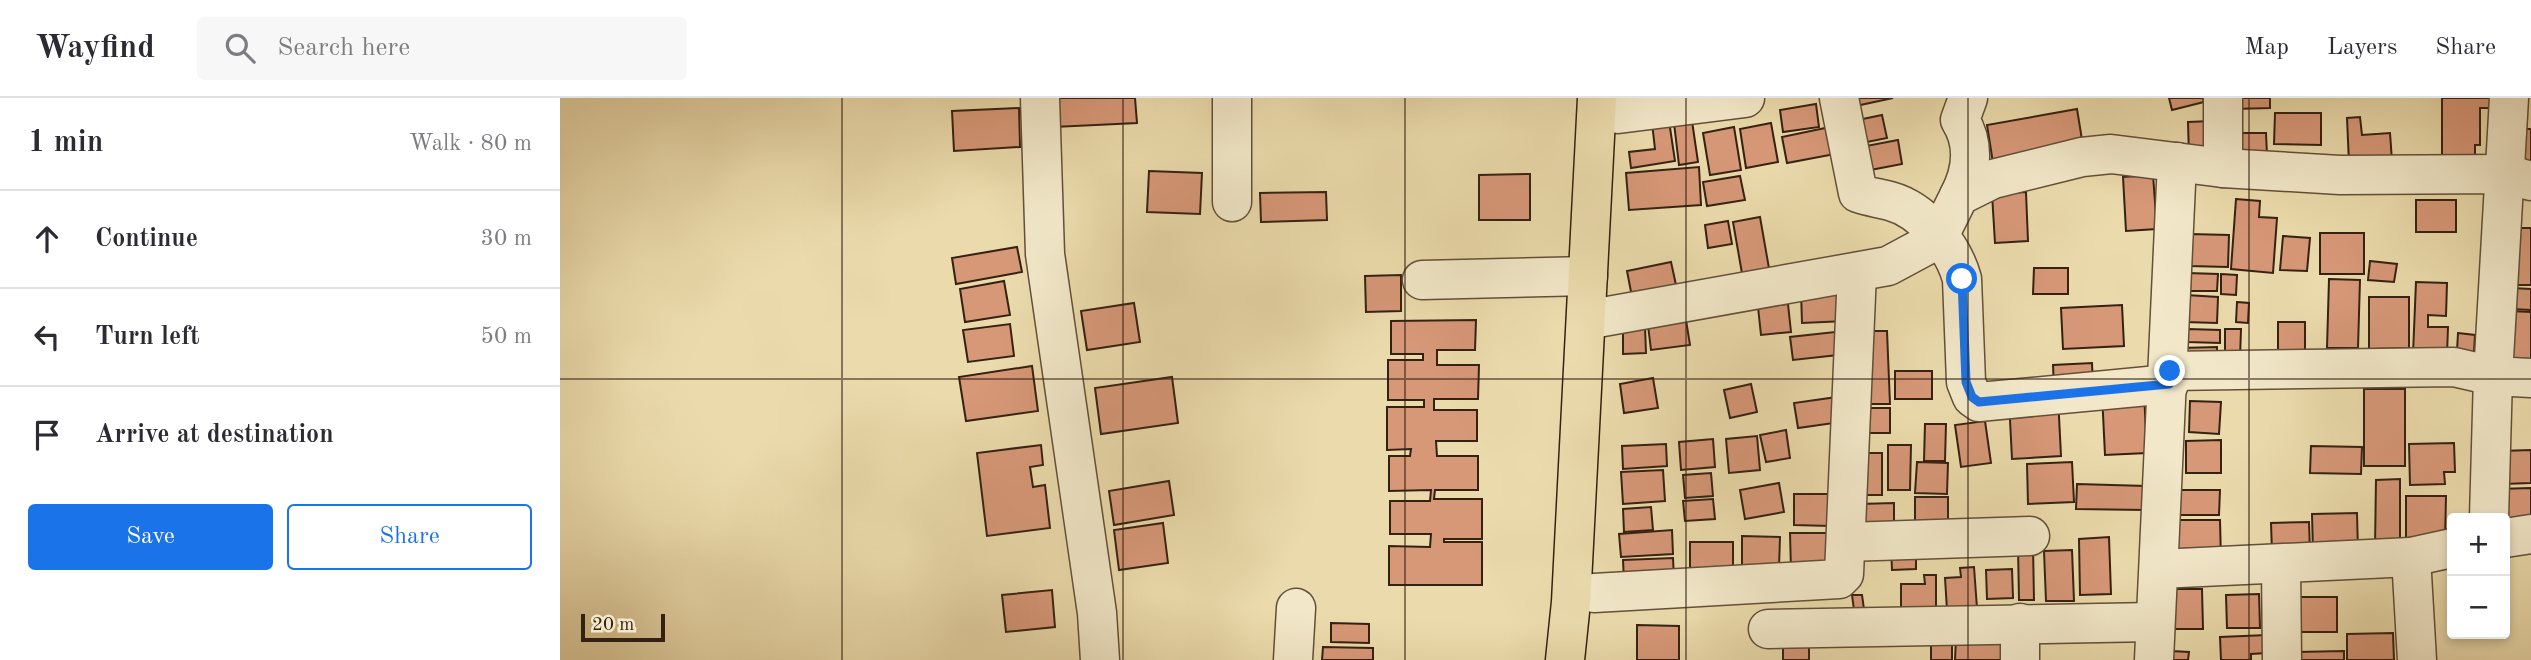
<!DOCTYPE html>
<html lang="en">
<head>
<meta charset="utf-8">
<style>
	:root { --surface:#fff; --page:#f7f7f7; --text:#2b2b33; --muted:#7c7c81; --line:#e1e1e2; --accent:#1a73e8 }
	body { margin:0; font-family:"Old Standard TT",serif; background:var(--page); color:var(--text) }
	.controls { position:absolute; right:21px; bottom:21px; display:grid; overflow:hidden; border-radius:7px; box-shadow:0 4px 10px #0003 }
	.controls button { width:63px; height:63px; display:grid; place-items:center; padding:0; border:0; border-bottom:2px solid var(--line); background:var(--surface); color:var(--text); font:35px sans-serif }
	.scale { position:absolute; left:21px; bottom:18px; width:84px; box-sizing:border-box; padding-left:7px; border:4px solid #352112; border-top:0; font-size:19px; line-height:24px; white-space:nowrap; color:#352112; -webkit-text-stroke:5px #f2e8c9; paint-order:stroke }
	.stop { position:absolute; width:21px; height:21px; margin:-16px; border:5px solid #1a73e8; border-radius:50%; background:#fff }
	.stop.end { background:#1a73e8; border-color:#fff; box-shadow:0 2px 7px #0008 }
	.list { margin:0; padding:0; list-style:none }
	h2 { display:flex; justify-content:space-between; align-items:center; height:91px; margin:0; padding:0 28px; font-size:30px }
	h2 small { font-size:23px; font-weight:400; color:var(--muted) }
	.list li { display:grid; grid-template-columns:46px 1fr auto; gap:21px; align-items:center; box-sizing:border-box; height:98px; padding:0 28px; border-top:2px solid var(--line) }
	.list b { display:block; font-size:26px; white-space:nowrap }
	.list em { font-size:23px; font-style:normal; color:var(--muted) }
	.actions { display:flex; gap:14px; padding:21px 28px }
	.actions a { flex:1; padding:16px 0; border:2px solid var(--accent); border-radius:7px; text-align:center; font-size:24px; color:var(--accent) }
	.actions .main { background:var(--accent); color:#fff }
	.icon { flex:none; width:38px; height:38px; fill:none; stroke:currentColor; stroke-width:2; stroke-linecap:round; stroke-linejoin:round }
	.map { position:relative; flex:none; width:1971px; height:562px; overflow:hidden }
	header { display:flex; align-items:center; gap:42px; box-sizing:border-box; height:98px; padding:0 35px; background:var(--surface); border-bottom:2px solid var(--line) }
	header strong { font-size:33px }
	nav { display:flex; gap:38px; margin-inline-start:auto; font-size:24px }
	.search { width:490px; height:63px; background:var(--page); display:flex; align-items:center; gap:18px; box-sizing:border-box; padding:0 24px; border-radius:7px; color:var(--muted); font-size:26px }
	main { display:flex }
	aside { flex:1; background:var(--surface) }
	.map>svg:first-child { display:block }
	.building { fill:#d79878; stroke:#352112; stroke-width:2 }
	.lines { fill:none; stroke-linecap:round; stroke-linejoin:round }
	.minor-casing { stroke:#625038; stroke-width:41 }
	.major-casing { stroke:#352112; stroke-width:41 }
	.minor { stroke:#f2e8c9; stroke-width:38 }
	.major { stroke:#ebdbac; stroke-width:38 }
	.route { stroke:#1a73e8; stroke-width:9 }
	.grid { fill:none; stroke:#352112; stroke-width:2; stroke-opacity:0.55 }
</style>
</head>
<body>
<header>
<strong>Wayfind</strong>
<div class="search"><svg class="icon" aria-label="search" viewBox="0 0 24 24"><circle cx="10" cy="10" r="6"/><path d="M15 15l6 6"/></svg>Search here</div>
<nav><a>Map</a><a>Layers</a><a>Share</a></nav>
</header>
<main>
<aside>
<h2>1 min<small>Walk · 80 m</small></h2>
<ul class="list">
<li><svg class="icon" aria-label="ahead" viewBox="0 0 24 24"><path d="M12 20V5M6 11l6-6 6 6"/></svg><div><b>Continue</b></div><em>30 m</em></li>
<li><svg class="icon" aria-label="left" viewBox="0 0 24 24"><path d="M17 20v-9H6M10 6l-5 5 5 5"/></svg><div><b>Turn left</b></div><em>50 m</em></li>
<li><svg class="icon" aria-label="arrive" viewBox="0 0 24 24"><path d="M6 21V4h12l-3 4 3 4H6"/></svg><div><b>Arrive at destination</b></div></li>
</ul>
<div class="actions"><a class="main">Save</a><a>Share</a></div>
</aside>
<div class="map">
<svg width="1971" height="562" viewBox="0 0 1971 562">
	<rect width="100%" height="100%" fill="#ebdbac"/>
	<filter id="stains"><feTurbulence type="fractalNoise" baseFrequency=".00286" numOctaves="4"/><feColorMatrix values="0 0 0 0 .2 0 0 0 0 .09 0 0 0 0 .02 0 0 0 .5 -.17"/></filter>
	<radialGradient id="worn" r=".72"><stop offset=".6" stop-color="#630" stop-opacity="0"/><stop offset="1" stop-color="#630" stop-opacity=".3"/></radialGradient>
	<g class="building">
		<path d="M493 0H575L577 25 494 29Z"/>
		<path d="M1289 0H1333L1291 9Z"/>
		<path d="M1609 0H1643L1644 4 1612 12Z"/>
		<path d="M1672 0H1710V10L1673 11Z"/>
		<path d="M1882 0H1937V10H1920V47H1915V61H1882Z"/>
		<path d="M1256 6 1259 29 1223 34 1220 12Z"/>
		<path d="M459 10 460 49 394 53 392 13Z"/>
		<path d="M1517 11 1523 48 1433 65 1427 27Z"/>
		<path d="M1715 15H1761V47L1714 46Z"/>
		<path d="M1322 17 1327 40 1297 46 1293 23Z"/>
		<path d="M1800 19 1802 37 1830 35 1832 63 1789 65 1787 20Z"/>
		<path d="M1109 23 1115 63 1071 70 1069 54 1095 51 1092 25Z"/>
		<path d="M1132 23 1138 64 1119 67 1114 25Z"/>
		<path d="M1651 23 1652 58 1629 59 1628 24Z"/>
		<path d="M1211 25 1218 64 1186 70 1180 31Z"/>
		<path d="M1174 29 1181 72 1150 77 1143 35Z"/>
		<path d="M1270 29 1275 56 1227 65 1222 39Z"/>
		<path d="M1958 31H1971V74H1957Z"/>
		<path d="M1671 35H1706L1707 57H1671Z"/>
		<path d="M1338 42 1342 66 1305 73 1301 49Z"/>
		<path d="M1139 69 1141 107 1069 112 1066 75Z"/>
		<path d="M589 73 642 75 640 116 587 114Z"/>
		<path d="M970 76V122H919V77Z"/>
		<path d="M1593 77 1597 131 1566 133 1563 79Z"/>
		<path d="M1180 78 1185 102 1147 108 1143 84Z"/>
		<path d="M766 94 767 122 701 124 700 95Z"/>
		<path d="M1466 94 1468 143 1435 145 1432 96Z"/>
		<path d="M1676 101 1700 103 1699 119 1717 120 1713 175 1671 171Z"/>
		<rect x="1856" y="102" width="40" height="32"/>
		<path d="M1200 119 1210 176 1183 181 1173 124Z"/>
		<path d="M1168 123 1172 146 1148 150 1145 127Z"/>
		<path d="M1959 130H1971V187H1954Z"/>
		<rect x="1760" y="135" width="44" height="41"/>
		<path d="M1630 136 1669 137 1668 169 1630 168Z"/>
		<path d="M1723 138 1750 140 1747 173 1720 172Z"/>
		<path d="M457 149 462 174 396 186 392 160Z"/>
		<path d="M1810 163 1837 166 1834 184 1808 182Z"/>
		<path d="M1111 164 1118 196 1073 204 1067 173Z"/>
		<path d="M1474 170H1508V196H1473Z"/>
		<path d="M1627 175 1658 176 1657 193H1626Z"/>
		<path d="M1661 176 1677 177 1676 197 1661 196Z"/>
		<path d="M841 177V213L806 214 805 178Z"/>
		<path d="M1769 181 1800 182 1798 250H1767Z"/>
		<path d="M444 183 450 217 405 224 400 191Z"/>
		<path d="M1856 184 1887 185 1886 218 1868 217V229H1888L1887 257 1853 256Z"/>
		<path d="M1952 190 1971 191V212L1951 211Z"/>
		<path d="M1285 192 1286 223 1242 225 1241 194Z"/>
		<path d="M1626 197 1658 199 1657 225 1625 224Z"/>
		<path d="M1809 199H1849V250L1809 251Z"/>
		<path d="M1677 204 1689 205 1688 225 1676 224Z"/>
		<path d="M574 205 580 244 527 252 521 213Z"/>
		<path d="M1228 206 1231 234 1201 237 1198 209Z"/>
		<path d="M1562 207 1564 248 1503 251 1501 210Z"/>
		<path d="M1950 213 1971 214V272H1948Z"/>
		<path d="M916 222 915 252H877V267H919L918 301H874V312H917V343H876L877 358H918V392H875L874 401H922V441H884V444H922V487H829V448L870 449 871 436H830V403H870L871 392 829 393V358H850L851 351 827 352V309H864V302H828V262H863V256H831V223Z"/>
		<path d="M1126 222 1130 247 1091 252 1088 227Z"/>
		<rect x="1718" y="224" width="27" height="28"/>
		<path d="M450 226 454 258 408 264 403 232Z"/>
		<path d="M1085 229 1086 255 1063 256V230Z"/>
		<path d="M1628 231 1660 232V245L1627 244Z"/>
		<path d="M1665 231H1681L1680 260H1665Z"/>
		<path d="M1284 233 1287 256 1233 262 1230 239Z"/>
		<path d="M1300 233H1327L1330 306H1302Z"/>
		<path d="M1898 235 1915 237 1914 254 1897 253Z"/>
		<path d="M1657 249V265L1621 266V250Z"/>
		<path d="M1532 265 1533 288 1494 290 1493 267Z"/>
		<path d="M472 268 478 313 406 323 399 279Z"/>
		<rect x="1335" y="273" width="37" height="28"/>
		<path d="M612 279 618 325 541 336 535 290Z"/>
		<path d="M1093 280 1098 310 1064 315 1060 286Z"/>
		<path d="M1191 286 1197 314 1170 320 1164 292Z"/>
		<rect x="1804" y="291" width="41" height="77"/>
		<path d="M1584 295 1587 355 1545 357 1542 296Z"/>
		<path d="M1277 299 1281 324 1238 330 1234 305Z"/>
		<path d="M1498 299 1501 358 1452 361 1449 302Z"/>
		<path d="M1630 303 1661 304 1659 336 1629 334Z"/>
		<rect x="1302" y="310" width="28" height="25"/>
		<path d="M1425 323 1431 365 1401 369 1395 327Z"/>
		<path d="M1365 326H1386L1385 363H1364Z"/>
		<path d="M1226 332 1230 360 1206 364 1200 337Z"/>
		<path d="M1197 338 1200 372 1169 375 1166 341Z"/>
		<path d="M1153 341 1155 369 1121 372 1119 344Z"/>
		<path d="M1661 342V375H1626V343Z"/>
		<path d="M1894 345 1895 374H1884L1885 386 1850 387 1849 346Z"/>
		<path d="M1106 346 1107 368 1063 371 1062 348Z"/>
		<path d="M481 347 483 367 470 369 473 389 485 387 490 430 427 438 417 355Z"/>
		<path d="M1328 347H1351L1350 392H1328Z"/>
		<path d="M1751 348 1802 349 1801 376 1750 375Z"/>
		<path d="M1971 352V385L1943 386 1942 353Z"/>
		<path d="M1299 355H1322V397H1298Z"/>
		<path d="M1357 364 1388 365 1387 396 1355 395Z"/>
		<path d="M1512 364 1514 404 1468 406 1467 366Z"/>
		<path d="M1103 372 1105 403 1063 406 1061 374Z"/>
		<path d="M1151 375 1153 398 1125 400 1123 377Z"/>
		<path d="M1840 381V448L1815 449 1816 382Z"/>
		<path d="M609 383 614 417 554 427 549 393Z"/>
		<path d="M1219 385 1224 414 1185 421 1180 392Z"/>
		<path d="M1517 386 1586 388 1585 412 1516 411Z"/>
		<path d="M1971 390V424L1945 426 1939 391Z"/>
		<path d="M1620 392H1660L1659 417H1619Z"/>
		<path d="M1234 396H1271V428L1234 427Z"/>
		<path d="M1846 398H1886L1885 445H1846Z"/>
		<rect x="1355" y="399" width="33" height="31"/>
		<path d="M1153 401 1155 421 1125 423 1123 403Z"/>
		<path d="M1334 405V431L1300 432 1299 406Z"/>
		<path d="M1091 409 1093 432 1064 434 1063 411Z"/>
		<path d="M1797 415 1798 453 1753 454 1752 416Z"/>
		<path d="M1617 422H1660L1661 462H1617Z"/>
		<path d="M1749 424 1750 454 1712 455 1711 425Z"/>
		<path d="M603 425 608 465 559 472 554 432Z"/>
		<path d="M1112 432 1113 456 1061 459 1059 436Z"/>
		<path d="M1230 435H1273V472H1231Z"/>
		<path d="M1182 438 1220 439 1219 470 1182 469Z"/>
		<path d="M1549 439 1551 496 1520 497 1519 441Z"/>
		<path d="M1130 444H1173V478L1130 479Z"/>
		<path d="M1473 448 1474 502H1459L1458 449Z"/>
		<path d="M1331 449H1356V471L1332 472Z"/>
		<path d="M1512 452 1514 503H1486L1484 453Z"/>
		<path d="M1113 460 1114 481 1064 483 1063 462Z"/>
		<path d="M1414 469 1417 510 1387 512 1385 480 1401 479 1400 470Z"/>
		<path d="M1452 471 1453 500 1427 501 1426 472Z"/>
		<path d="M1364 477H1376V511H1341V486H1365Z"/>
		<path d="M1608 491H1642L1643 531H1609Z"/>
		<path d="M492 492 495 529 446 534 442 497Z"/>
		<path d="M1699 496 1700 530H1667L1666 497Z"/>
		<path d="M1292 497H1302L1304 511 1294 512Z"/>
		<rect x="1736" y="499" width="41" height="35"/>
		<path d="M771 525 809 526V545L771 544Z"/>
		<path d="M1077 527 1119 528V562H1077Z"/>
		<path d="M1249 535V562H1223V536Z"/>
		<path d="M1833 535 1834 562H1787V536Z"/>
		<path d="M1707 537V555L1691 556V562H1661L1660 539Z"/>
		<path d="M1396 540H1449V562H1395Z"/>
		<rect x="1371" y="546" width="21" height="16"/>
		<path d="M763 549 813 550V562H762Z"/>
		<path d="M1611 553 1629 554 1628 562H1611Z"/>
		<path d="M1784 553V562H1737V554Z"/>
	</g>
	<g class="lines">
		<g class="minor-casing">
			<g id="minor">
				<path d="M480 0 485 156 537 515 540 562"/>
				<path d="M1279 0 1298 95C1309 99 1319 100 1330 103 1363 112 1393 148 1402 181L1406 284 1412 299 1419 304 1609 286"/>
				<path d="M1058 16 1185 0"/>
				<path d="M1663 70V0"/>
				<path d="M1399 98C1412 73 1415 46 1400 22L1408 0"/>
				<path d="M672 104V0"/>
				<path d="M862 182 1028 178"/>
				<path d="M1026 222 1328 168 1369 146 1380 136 1399 98 1433 81 1522 59 1551 56 1663 70 1780 77 1946 76 1971 83"/>
				<path d="M1610 273 1894 269 1933 278 1971 280"/>
				<path d="M1929 420 1933 278 1949 0"/>
				<path d="M1945 440 1971 436"/>
				<path d="M1286 444 1470 438"/>
				<path d="M1851 459 1857 562"/>
				<path d="M1721 467 1722 562"/>
				<path d="M1599 471 1851 459 1892 450"/>
				<path d="M1034 495 1279 481 1284 476 1297 174"/>
				<path d="M1460 525V562"/>
				<path d="M1208 531 1594 524"/>
				<path d="M733 562 736 510"/>
				<path d="M1594 562 1617 64"/>
			</g>
		</g>
		<g class="major-casing">
			<path id="major" d="M1005 562 1011 504 1037 0"/>
		</g>
		<use href="#minor" class="minor"/>
		<use href="#major" class="major"/>
	</g>
	<g class="lines">
		<path class="route" d="M1402 181 1406 284 1412 299 1419 304 1609 286 1610 273"/>
	</g>
	<path class="grid" d="M282 0V562M563 0V562M845 0V562M1126 0V562M1408 0V562M1689 0V562M0 281H1971"/>
	<rect width="100%" height="100%" filter="url(#stains)"/>
	<rect width="100%" height="100%" fill="url(#worn)"/>
</svg>
<div class="controls">
<button>+</button>
<button>−</button>
</div>
<div class="scale">20 m</div>
<div class="stop" style="left:1402px;top:181px"></div>
<div class="stop end" style="left:1610px;top:273px"></div>
</div>
</main>
</body>
</html>
